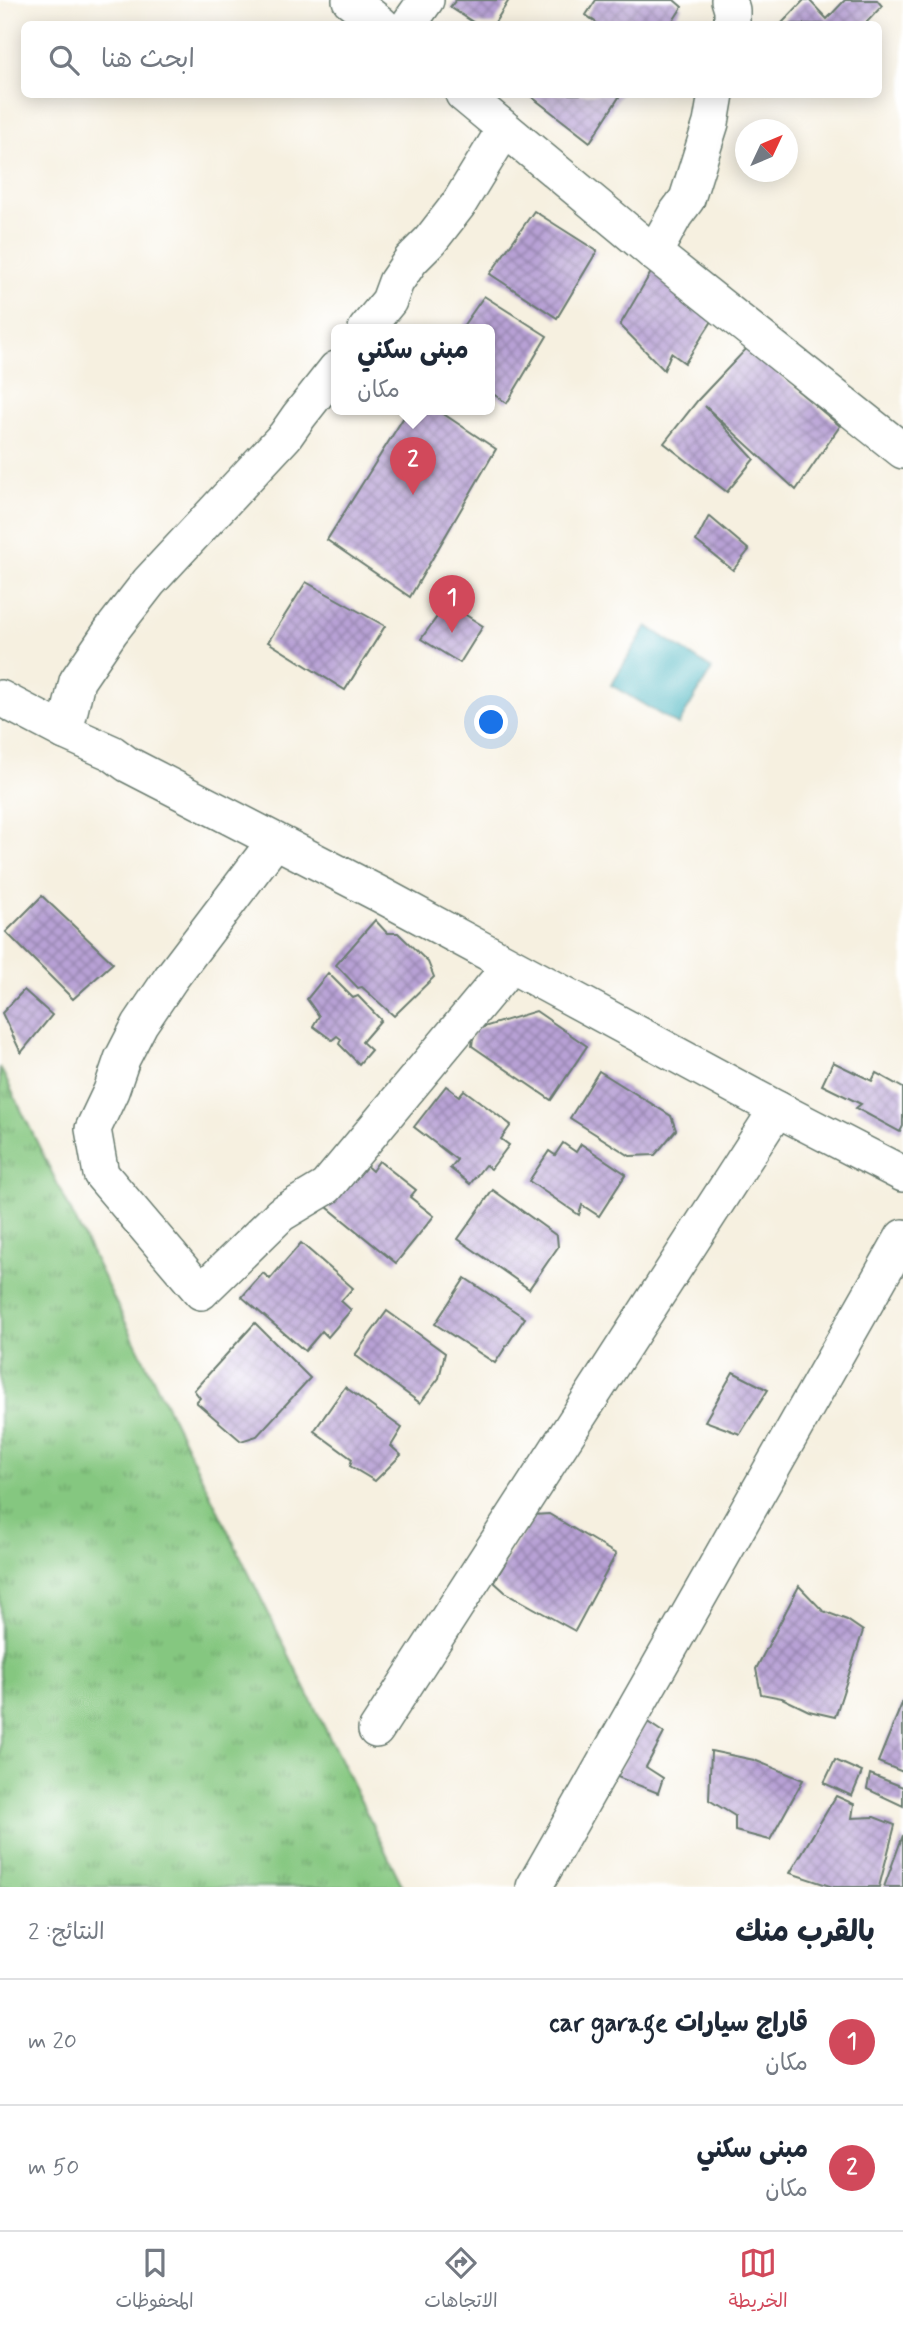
<!DOCTYPE html>
<html lang="ar">
<head>
<meta charset="utf-8">
<style>
	:root { --surface:#fff; --page:#f2f2f3; --text:#1f2937; --muted:#747a83; --line:#e0e1e3; --accent:#d1495b }
	body { margin:0; font-family:Mynerve,"Playpen Sans Arabic",sans-serif; background:var(--page); color:var(--text); direction:rtl }
	.compass { position:absolute; left:735px; top:119px; width:63px; height:63px; border-radius:50%; background:var(--surface); box-shadow:0 4px 18px #0003; rotate:46deg }
	.you { position:absolute; left:492px; top:723px; width:24px; height:24px; margin:-18px; border:5px solid #fff; border-radius:50%; background:#1a73e8; box-shadow:0 0 0 10px #1a73e833 }
	.badge { display:grid; place-items:center; width:46px; height:46px; border-radius:50%; background:var(--accent); color:#fff; font-size:23px; font-weight:700 }
	.pin { position:absolute; translate:-50% -58px; filter:drop-shadow(0 2px 4px #0008) }
	.pin::after { content:''; position:absolute; top:37px; width:24px; height:21px; background:inherit; clip-path:polygon(0 0,100% 0,50% 100%) }
	.popup { position:absolute; left:331px; top:324px; width:164px; height:91px; box-sizing:border-box; display:grid; place-content:center; border-radius:10px; background:var(--surface); filter:drop-shadow(0 2px 5px #0005); font-size:23px; white-space:nowrap; color:var(--muted) }
	.popup b { font-size:26px; color:var(--text) }
	.popup::after { content:''; position:absolute; left:50%; top:100%; margin-left:-14px; border:14px solid transparent; border-top-color:var(--surface) }
	.list { margin:0; padding:0; list-style:none }
	h2 { display:flex; justify-content:space-between; align-items:center; height:91px; margin:0; padding:0 28px; font-size:30px }
	h2 small { font-size:23px; font-weight:400; color:var(--muted) }
	.list li { display:grid; grid-template-columns:46px 1fr auto; gap:21px; align-items:center; box-sizing:border-box; height:126px; padding:0 28px; border-top:2px solid var(--line) }
	.list b { display:block; font-size:26px; white-space:nowrap }
	.list p { margin:0; font-size:23px; white-space:nowrap; color:var(--muted) }
	.list em { font-size:23px; font-style:normal; color:var(--muted) }
	.icon { flex:none; width:38px; height:38px; fill:none; stroke:currentColor; stroke-width:2; stroke-linecap:round; stroke-linejoin:round }
	.map { position:relative; flex:none; width:903px; height:1887px; overflow:hidden; direction:ltr }
	.search { position:absolute; background:var(--surface); box-shadow:0 4px 18px #0003; left:21px; right:21px; top:21px; height:77px; display:flex; align-items:center; gap:18px; box-sizing:border-box; padding:0 24px; border-radius:10px; color:var(--muted); font-size:26px }
	.sheet { height:343px; background:var(--surface) }
	nav { display:flex; justify-content:space-around; align-items:center; box-sizing:border-box; height:98px; border-top:2px solid var(--line); background:var(--surface); font-size:19px; color:var(--muted) }
	nav a { display:grid; justify-items:center; gap:4px }
	nav .on { color:var(--accent) }
	.map>svg:first-child { display:block }
	.grass { fill:url(#grass-tufts); stroke:#52825a; stroke-width:2 }
	.water { fill:#43b2be; stroke:#317879; stroke-width:2 }
	.building { fill:url(#building-cross-hatch) }
	.lines { fill:none; stroke-linecap:round; stroke-linejoin:round }
	.street-casing { stroke:#6a7c70; stroke-width:38 }
	.street { stroke:#fff; stroke-width:35 }
</style>
</head>
<body>
<div class="map">
<svg width="903" height="1887" viewBox="0 0 903 1887">
	<defs>
		<pattern id="grass-tufts" width="24" height="20" patternUnits="userSpaceOnUse" patternTransform="scale(1.75)"><rect width="24" height="20" fill="#85c780"/><path d="M3 7l-1-3M5 7V3M7 7l1-3M15 17l-1-3M17 17v-4M19 17l1-3" fill="none" stroke="#6ca36a"/></pattern>
		<pattern id="building-cross-hatch" width="8" height="8" patternUnits="userSpaceOnUse" patternTransform="scale(1.75)"><rect width="8" height="8" fill="#b8a1d5"/><path d="M0 0l8 8M0 8l8-8" fill="none" stroke="#9584ae"/></pattern>
	</defs>
	<rect width="100%" height="100%" fill="#fff"/>
	<filter id="ink" filterUnits="userSpaceOnUse"><feTurbulence type="fractalNoise" baseFrequency=".0143" numOctaves="2"/><feDisplacementMap in="SourceGraphic" scale="14" xChannelSelector="R" yChannelSelector="G"/><feConvolveMatrix kernelMatrix="1 2 1 2 8 2 1 2 1" color-interpolation-filters="sRGB"/></filter>
	<filter id="wash" filterUnits="userSpaceOnUse"><feTurbulence type="fractalNoise" baseFrequency=".00686" numOctaves="4" result="noise"/><feDisplacementMap in="SourceGraphic" scale="28" xChannelSelector="R" yChannelSelector="G"/><feGaussianBlur stdDeviation="1.57" result="paint"/><feColorMatrix in="noise" values="0 0 0 0 0 0 0 0 0 0 0 0 0 0 0 0 0 1.4 0 .05"/><feComposite in="paint" operator="in"/></filter>
	<g filter="url(#wash)">
		<rect width="100%" height="100%" fill="#f6f0e0"/>
		<path class="grass" d="M0 1067 403 1887H0Z"/>
		<path class="water" d="M647 626 712 669 678 725 611 685Z"/>
		<g id="blocks">
			<g class="building">
				<path d="M456 0H509L494 24H476L450 7Z"/>
				<path d="M596 0H674L682 7 671 24H598L586 15Z"/>
				<path d="M804 0H809L827 19 845 0H877L882 6 865 24H781Z"/>
				<path d="M528 94H621L590 142Z"/>
				<path d="M534 211 597 251 557 318 490 274Z"/>
				<path d="M653 269 714 318 685 363 671 353 664 370 620 325Z"/>
				<path d="M484 296 547 336 507 403 490 392V329H461Z"/>
				<path d="M747 348 840 426 796 490 705 406 754 459 727 492 664 443 698 400Z"/>
				<path d="M409 409H436L496 449 410 597 327 540Z"/>
				<path d="M709 516 749 550 733 570 696 541Z"/>
				<path d="M306 582 385 626 345 690 268 642Z"/>
				<path d="M447 603 483 626 460 663 421 639Z"/>
				<path d="M42 896 113 963 73 999 6 932Z"/>
				<path d="M375 920 387 933H398L428 962 434 977 394 1016 362 987 358 988 336 965Z"/>
				<path d="M328 973 353 998 358 996 381 1020 362 1042 371 1050 359 1064 339 1044 341 1039 337 1036 332 1040 313 1026 319 1016 307 999Z"/>
				<path d="M24 990 52 1015 21 1053 2 1013Z"/>
				<path d="M536 1011 587 1046 551 1100 472 1046 474 1030Z"/>
				<path d="M833 1062 872 1081 876 1073 903 1088V1126L900 1132 856 1108 861 1104 822 1085Z"/>
				<path d="M599 1071 671 1116 676 1130 655 1155 630 1156 570 1118Z"/>
				<path d="M446 1086 459 1096 464 1090 511 1125 501 1139 509 1145 491 1169 485 1165 470 1184 450 1168 457 1160 414 1127Z"/>
				<path d="M563 1143 576 1152 581 1144 626 1174 599 1216 582 1205 579 1215 529 1181 549 1151 555 1155Z"/>
				<path d="M379 1161 416 1190 410 1197 434 1216 396 1263 327 1207 362 1162 372 1171Z"/>
				<path d="M493 1190 557 1236 558 1247 529 1289 458 1239Z"/>
				<path d="M301 1243 353 1288 341 1301 351 1310 328 1337 322 1331 305 1351 242 1297 263 1273 270 1279Z"/>
				<path d="M465 1278 525 1318 495 1363 435 1324Z"/>
				<path d="M387 1311 445 1353 439 1378 420 1403 355 1355Z"/>
				<path d="M255 1323 310 1378 257 1436 241 1441 196 1402 200 1398 194 1390Z"/>
				<path d="M733 1372 768 1390 740 1434 705 1421Z"/>
				<path d="M345 1387 402 1428 391 1446 401 1455 375 1481 350 1466 352 1459 314 1431Z"/>
				<path d="M549 1514 616 1554 575 1631 505 1592 494 1582 534 1515Z"/>
				<path d="M799 1586 823 1611 847 1620 863 1631 835 1717 809 1711 782 1698 761 1694 756 1669Z"/>
				<path d="M903 1701V1772L878 1762Z"/>
				<path d="M646 1721 664 1733 646 1767 663 1778 658 1793 615 1776Z"/>
				<path d="M711 1751 754 1760 803 1780 770 1840 735 1831V1816L709 1800Z"/>
				<path d="M835 1760 862 1772 852 1796 824 1783Z"/>
				<path d="M870 1774 903 1787V1806L867 1789Z"/>
				<path d="M836 1796 854 1804 852 1818 874 1817 895 1825 879 1887H833L790 1873Z"/>
				<path d="M903 1835V1887H884Z"/>
			</g>
		</g>
	</g>
	<g filter="url(#ink)">
		<use href="#blocks" fill-opacity="0" stroke="#6a7c70" stroke-width="2"/>
		<g class="lines">
			<g class="street-casing">
				<g id="street">
					<path d="M350 0 381 24"/>
					<path d="M729 0 732 10V24"/>
					<path d="M409 24 426 0"/>
					<path d="M463 94 654 253 903 451"/>
					<path d="M654 253 675 215 687 199 711 123 716 94"/>
					<path d="M366 329 389 301 396 282 411 260 430 241 458 205 504 130"/>
					<path d="M336 369 299 416 285 436 149 582 111 631 77 681 65 732 112 753 127 764 383 896 777 1109 903 1174"/>
					<path d="M0 698 65 732"/>
					<path d="M275 841 171 978 140 1024 122 1059 111 1091 93 1129 101 1174 201 1292 281 1214 326 1187 510 966"/>
					<path d="M376 1730 777 1109"/>
					<path d="M534 1887 903 1237"/>
				</g>
			</g>
			<use href="#street" class="street"/>
		</g>
	</g>
</svg>
<svg class="compass" viewBox="-18 -18 36 36"><path d="M0-13l5 13h-10z" fill="#e53935"/><path d="M0 13l5-13h-10z" fill="#747a83"/></svg>
<div class="you"></div>
<div class="pin badge" style="left:452px;top:633px">1</div>
<div class="pin badge" style="left:413px;top:495px">2</div>
<div class="popup"><b>مبنى سكني</b>مكان</div>
<div class="search"><svg class="icon" aria-label="search" viewBox="0 0 24 24"><circle cx="10" cy="10" r="6"/><path d="M15 15l6 6"/></svg>ابحث هنا</div>
</div>
<section class="sheet">
<h2>بالقرب منك<small>النتائج: 2</small></h2>
<ul class="list">
<li><span class="badge">1</span><div><b>قاراج سيارات car garage</b><p>مكان</p></div><em>20 m</em></li>
<li><span class="badge">2</span><div><b>مبنى سكني</b><p>مكان</p></div><em>50 m</em></li>
</ul>
</section>
<nav>
<a class="on"><svg class="icon" aria-label="map" viewBox="0 0 24 24"><path d="M3 6l6-2 6 2 6-2v14l-6 2-6-2-6 2zM9 4v14M15 6v14"/></svg>الخريطة</a>
<a><svg class="icon" aria-label="directions" viewBox="0 0 24 24"><path d="M12 3l9 9-9 9-9-9zM9 14v-3h6M13 9l2 2-2 2"/></svg>الاتجاهات</a>
<a><svg class="icon" aria-label="saved" viewBox="0 0 24 24"><path d="M7 4h10v16l-5-4-5 4z"/></svg>المحفوظات</a>
</nav>
</body>
</html>
